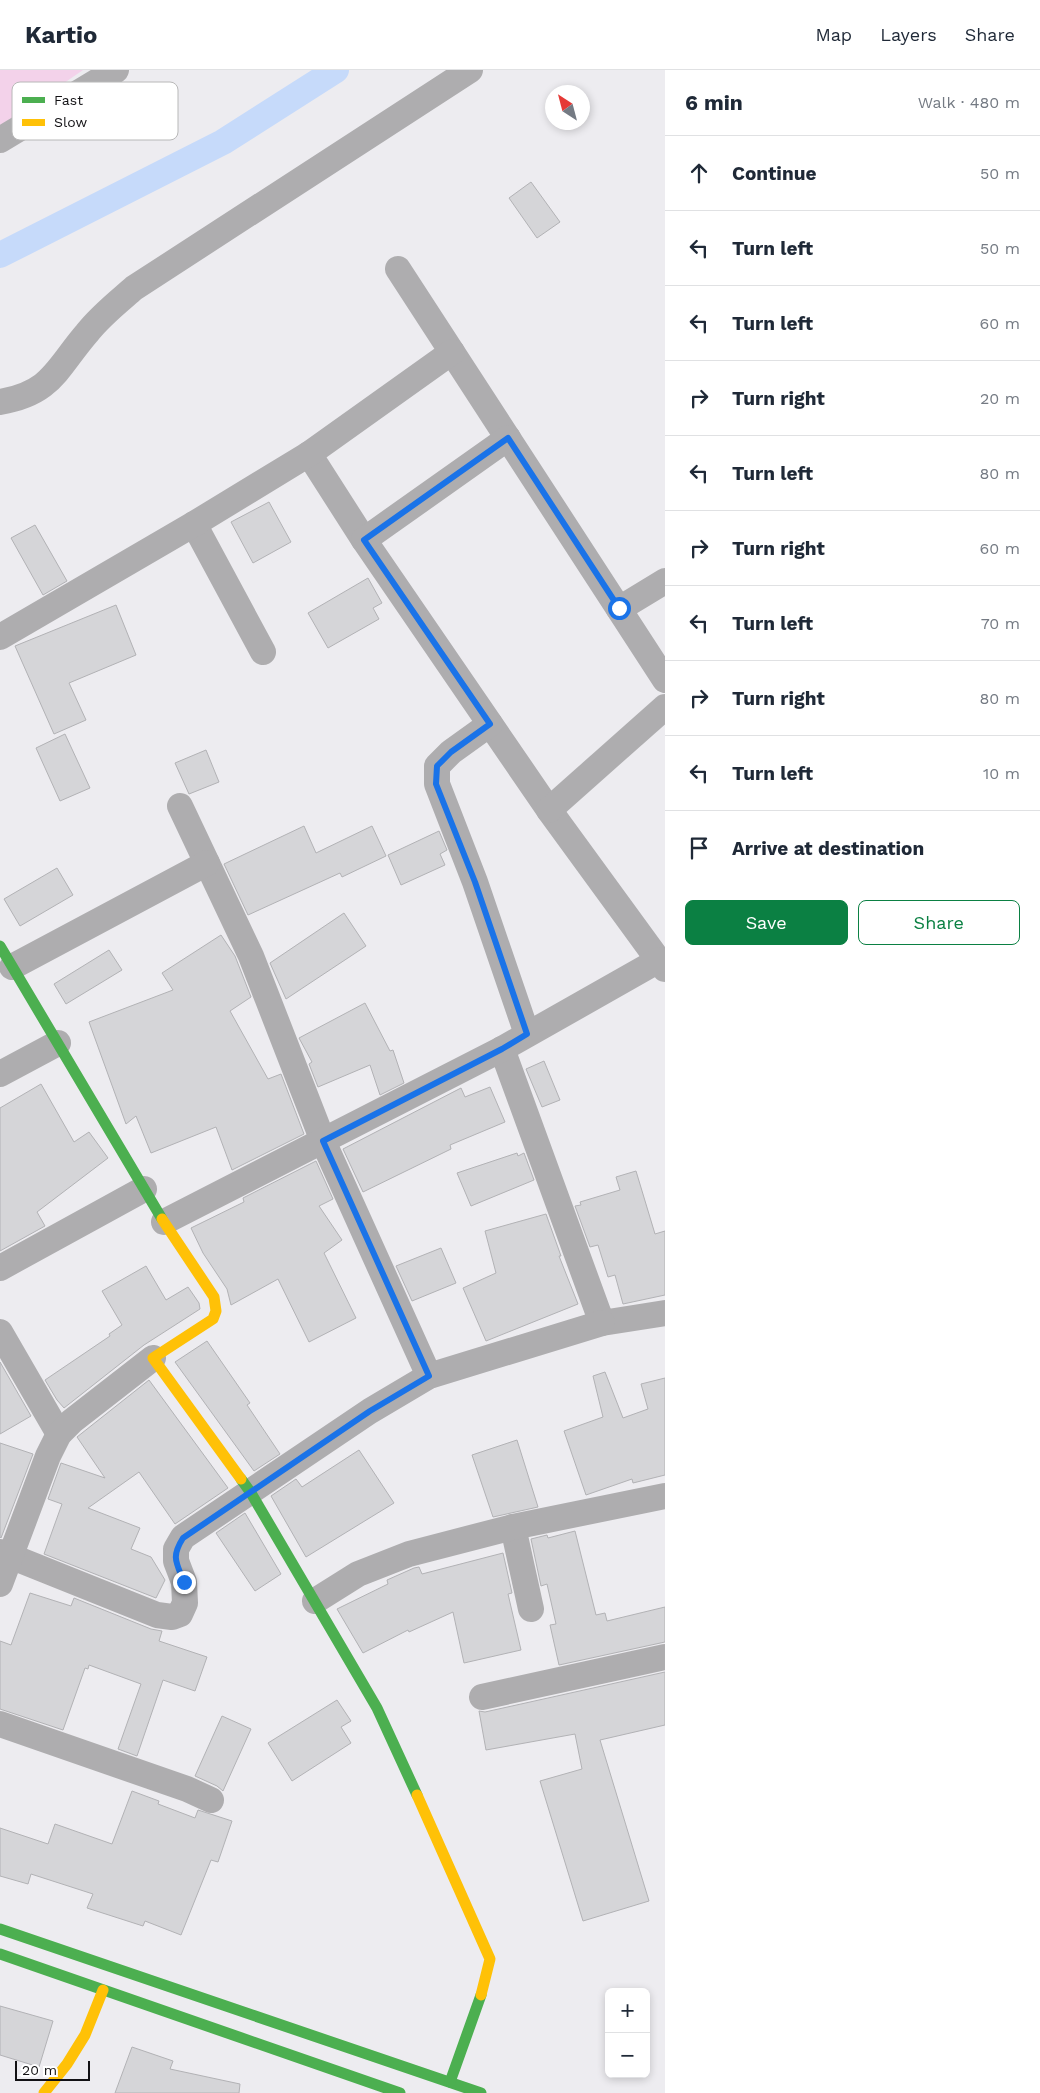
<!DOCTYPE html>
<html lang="en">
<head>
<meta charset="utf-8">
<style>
	:root { --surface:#fff; --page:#f2f2f3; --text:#1f2937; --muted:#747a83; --line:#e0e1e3; --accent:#0b8043 }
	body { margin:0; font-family:"Work Sans",sans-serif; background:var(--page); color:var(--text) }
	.controls { position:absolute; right:15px; bottom:15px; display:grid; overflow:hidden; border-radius:8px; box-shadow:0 2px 8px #0003 }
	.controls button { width:45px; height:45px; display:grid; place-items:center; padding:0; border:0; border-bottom:1px solid var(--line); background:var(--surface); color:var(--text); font:25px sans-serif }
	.compass { position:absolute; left:545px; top:15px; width:45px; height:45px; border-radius:50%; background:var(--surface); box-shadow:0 2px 8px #0003; rotate:324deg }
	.scale { position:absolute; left:15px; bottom:12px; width:75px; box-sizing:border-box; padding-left:5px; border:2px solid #121114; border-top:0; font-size:14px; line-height:18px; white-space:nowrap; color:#121114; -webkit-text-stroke:4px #fff; paint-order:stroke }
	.stop { position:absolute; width:15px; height:15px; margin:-11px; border:4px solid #1a73e8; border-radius:50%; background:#fff }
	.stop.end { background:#1a73e8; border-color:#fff; box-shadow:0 1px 5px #0008 }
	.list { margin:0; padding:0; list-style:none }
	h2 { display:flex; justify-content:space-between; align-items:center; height:65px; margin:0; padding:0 20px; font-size:21px }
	h2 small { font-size:16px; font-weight:400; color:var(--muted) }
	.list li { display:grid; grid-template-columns:32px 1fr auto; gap:15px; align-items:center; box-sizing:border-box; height:75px; padding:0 20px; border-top:1px solid var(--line) }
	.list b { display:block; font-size:19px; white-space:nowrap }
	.list em { font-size:16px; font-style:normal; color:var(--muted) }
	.actions { display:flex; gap:10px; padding:15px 20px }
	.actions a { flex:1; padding:11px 0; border:1px solid var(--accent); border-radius:8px; text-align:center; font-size:18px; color:var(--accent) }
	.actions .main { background:var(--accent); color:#fff }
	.icon { flex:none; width:28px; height:28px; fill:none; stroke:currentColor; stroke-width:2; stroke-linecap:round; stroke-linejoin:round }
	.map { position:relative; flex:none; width:665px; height:2023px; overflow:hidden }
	header { display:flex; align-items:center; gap:30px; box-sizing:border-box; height:70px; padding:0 25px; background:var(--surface); border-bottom:1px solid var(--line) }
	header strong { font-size:24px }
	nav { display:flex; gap:28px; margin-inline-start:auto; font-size:18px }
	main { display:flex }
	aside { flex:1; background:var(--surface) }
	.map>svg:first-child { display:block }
	.green { fill:#f3d2ea }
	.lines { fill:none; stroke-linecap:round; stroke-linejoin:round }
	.canal { stroke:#c6dafa; stroke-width:26 }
	.building { fill:#d5d5d8; stroke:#b2b2b5 }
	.street { stroke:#aeadaf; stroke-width:26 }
	.fast { stroke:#4caf50; stroke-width:11 }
	.slow { stroke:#ffc107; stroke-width:11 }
	.route { stroke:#1a73e8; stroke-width:6 }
	.key { fill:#fff; stroke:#b8b8b8; stroke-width:1 }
	.key-label { font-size:14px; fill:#121114 }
</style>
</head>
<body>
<header>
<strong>Kartio</strong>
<nav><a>Map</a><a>Layers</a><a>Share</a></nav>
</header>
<main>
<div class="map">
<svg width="665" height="2023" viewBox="0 0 665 2023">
	<rect width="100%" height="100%" fill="#edecf0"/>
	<path class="green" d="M0 0H83L0 57Z"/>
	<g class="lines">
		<path class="canal" d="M0 185 223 72 336 0"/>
	</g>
	<g class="building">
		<path d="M531 112 560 152 537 168 509 128Z"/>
		<path d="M269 432 291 472 253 493 231 452Z"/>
		<path d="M35 455 67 511 43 525 11 468Z"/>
		<path d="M368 508 382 533 373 538 379 549 328 578 308 543Z"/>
		<path d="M116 535 136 585 69 613 86 650 54 664 15 576Z"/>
		<path d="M65 664 90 718 60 731 36 678Z"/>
		<path d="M206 680 219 712 189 724 175 693Z"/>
		<path d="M304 756 316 783 372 756 386 786 342 807 340 803 248 845 224 794Z"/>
		<path d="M439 761 447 780 440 784 445 795 401 815 388 785Z"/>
		<path d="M57 798 73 825 20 856 4 829Z"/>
		<path d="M344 843 366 876 286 929 270 893Z"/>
		<path d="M221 865 235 886 251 927 230 941 268 1009 281 1004 304 1064 232 1100 216 1057 151 1083 136 1046 126 1054 89 952 173 920 162 903Z"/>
		<path d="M109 880 122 900 66 934 54 914Z"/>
		<path d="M365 933 390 981 393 980 404 1013 380 1025 370 995 318 1017 309 994 312 992 299 968Z"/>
		<path d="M544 991 560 1030 542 1037 526 999Z"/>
		<path d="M41 1014 74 1072 89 1062 108 1088 37 1142 45 1156 0 1181V1038Z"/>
		<path d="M490 1017 505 1052 450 1075 451 1079 363 1122 343 1079 461 1018 465 1027Z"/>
		<path d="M517 1083 518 1086 524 1083 534 1110 471 1136 457 1103Z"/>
		<path d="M316 1091 333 1129 319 1136 342 1170 324 1183 356 1248 309 1272 278 1209 231 1235 227 1219 203 1183 191 1158 244 1132 243 1128Z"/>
		<path d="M636 1101 655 1164 665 1161V1225L623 1234 615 1205 608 1207 598 1175 590 1177 575 1136 581 1135 580 1132 620 1120 616 1107Z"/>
		<path d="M546 1144 561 1186H559L578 1234 486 1271 463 1218 496 1203 485 1161Z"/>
		<path d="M441 1178 456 1213 412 1231 396 1196Z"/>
		<path d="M146 1196 166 1230 188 1217 199 1233 200 1239 144 1275 64 1338 57 1330 45 1310 110 1266 109 1264 122 1255 102 1221Z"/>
		<path d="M207 1271 250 1333 247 1335 280 1384 254 1401 175 1292Z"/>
		<path d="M0 1292 31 1346 0 1364Z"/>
		<path d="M605 1302 623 1348 648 1339 641 1314 665 1308V1405L633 1413 632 1409 586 1425 564 1361 603 1347 593 1306Z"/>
		<path d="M149 1310 228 1418 175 1454 139 1402 88 1438 140 1458 131 1479 151 1487 165 1510 156 1528 44 1484 62 1434 48 1429 61 1393 105 1408 77 1367Z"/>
		<path d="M517 1370 538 1437 493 1447 472 1385Z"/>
		<path d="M0 1373 33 1384 1 1468 0 1467Z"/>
		<path d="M359 1380 394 1433 306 1487 271 1426 296 1409 302 1417Z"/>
		<path d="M245 1443 281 1504 255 1521 216 1463Z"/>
		<path d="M575 1461 596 1545 605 1543 607 1551 665 1537V1572L559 1595 550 1555 556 1554 547 1514 541 1516 531 1469 547 1465 548 1468Z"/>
		<path d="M503 1483 512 1523 508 1524 521 1580 464 1593 453 1542 409 1562 408 1560 363 1583 337 1539 388 1514 387 1510 414 1498 419 1497 422 1504Z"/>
		<path d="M30 1523 71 1536 74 1528 151 1559 162 1561 159 1571 207 1587 195 1621 163 1610 137 1686 118 1679 141 1614 89 1595 88 1599 85 1598 63 1660 0 1639V1571L11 1575Z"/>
		<path d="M665 1602V1655L600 1670 649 1831 583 1851 540 1711 582 1699 575 1664 486 1680 479 1641 485 1642Z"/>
		<path d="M337 1630 351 1651 341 1657 351 1673 292 1711 268 1673Z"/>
		<path d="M222 1646 251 1659 223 1721 217 1716 195 1706Z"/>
		<path d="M132 1721 159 1731 158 1734 195 1748 198 1740 232 1751 218 1792 211 1790 181 1865 145 1851 143 1856 87 1838 93 1824 31 1804 28 1814 0 1806V1758L48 1774 55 1754 112 1774Z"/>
		<path d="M0 1936 53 1951 39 1997 0 1985Z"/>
		<path d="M132 1977 173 1991 170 1999 240 2014 239 2023H115Z"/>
	</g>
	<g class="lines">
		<g class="street">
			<path d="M0 70 116 0"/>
			<path d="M398 199 665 610"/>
			<path d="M0 332C52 323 56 299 87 263 100 246 118 232 134 218L470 0"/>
			<path d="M309 384 364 470 549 740 665 899"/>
			<path d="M194 454 263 582"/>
			<path d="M364 470 508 368"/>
			<path d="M619 539 665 511"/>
			<path d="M0 567 194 454 309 384 452 282"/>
			<path d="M490 654 451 682 437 696V714L475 812 527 964"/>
			<path d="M180 736 251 886 323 1071 429 1306"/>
			<path d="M549 740 665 637"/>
			<path d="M12 897 207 793"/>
			<path d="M502 979 602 1253 665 1243"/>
			<path d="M0 1004 58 973"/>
			<path d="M164 1152 502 979 659 890"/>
			<path d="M0 1198 144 1119"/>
			<path d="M0 1262 59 1364"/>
			<path d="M513 1457 531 1539"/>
			<path d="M0 1482 157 1545 172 1547 180 1544 185 1533 184 1512 176 1491V1479L183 1467 370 1341 429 1306 602 1253"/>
			<path d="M0 1514 48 1386 59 1364 72 1351 153 1288"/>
			<path d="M315 1531 358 1504 409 1484 513 1457 665 1426"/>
			<path d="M482 1627 665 1587"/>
			<path d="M0 1654 187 1719 211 1730"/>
		</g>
		<g class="fast">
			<path d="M0 876 162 1149"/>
			<path d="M241 1409 251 1423 377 1638 417 1725"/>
			<path d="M0 1859 481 2023"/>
			<path d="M0 1884 400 2023"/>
			<path d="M450 2012 481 1925"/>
		</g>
		<g class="slow">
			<path d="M162 1149 214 1227 216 1241 213 1249 153 1288 241 1409"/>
			<path d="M417 1725 490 1889 481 1925"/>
			<path d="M44 2023 67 1994 85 1965 103 1920"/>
		</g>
	</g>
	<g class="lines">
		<path class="route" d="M184 1512C176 1492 171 1487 183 1468L370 1341 429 1306 323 1071 502 979 527 964 475 812 436 714 437 696 451 682 490 654 364 470 508 368 619 538"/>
	</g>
	<rect x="12" y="12" width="166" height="58" rx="8" class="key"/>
	<rect x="22" y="27" width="23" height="6" fill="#4caf50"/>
	<rect x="22" y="49" width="23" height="7" fill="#ffc107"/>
	<g class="key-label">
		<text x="54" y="35">Fast</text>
		<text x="54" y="57">Slow</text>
	</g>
</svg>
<div class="controls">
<button>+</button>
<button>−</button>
</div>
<svg class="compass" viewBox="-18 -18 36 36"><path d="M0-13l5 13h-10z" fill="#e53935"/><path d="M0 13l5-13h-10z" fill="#747a83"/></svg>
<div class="scale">20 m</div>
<div class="stop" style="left:619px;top:538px"></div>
<div class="stop end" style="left:184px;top:1512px"></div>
</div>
<aside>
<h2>6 min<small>Walk · 480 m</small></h2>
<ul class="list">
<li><svg class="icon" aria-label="ahead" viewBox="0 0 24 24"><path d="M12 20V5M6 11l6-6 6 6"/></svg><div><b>Continue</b></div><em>50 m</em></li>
<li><svg class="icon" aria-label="left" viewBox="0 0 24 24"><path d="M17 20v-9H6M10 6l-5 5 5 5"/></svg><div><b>Turn left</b></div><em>50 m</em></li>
<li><svg class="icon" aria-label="left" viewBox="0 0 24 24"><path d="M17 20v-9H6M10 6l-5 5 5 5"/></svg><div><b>Turn left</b></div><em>60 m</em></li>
<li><svg class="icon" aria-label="right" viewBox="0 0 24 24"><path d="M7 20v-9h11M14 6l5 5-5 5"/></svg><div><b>Turn right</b></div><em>20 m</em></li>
<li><svg class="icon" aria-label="left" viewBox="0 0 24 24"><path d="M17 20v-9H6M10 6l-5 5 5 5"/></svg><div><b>Turn left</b></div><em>80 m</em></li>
<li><svg class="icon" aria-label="right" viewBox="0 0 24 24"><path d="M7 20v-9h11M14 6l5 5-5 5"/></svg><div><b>Turn right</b></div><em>60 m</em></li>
<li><svg class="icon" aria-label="left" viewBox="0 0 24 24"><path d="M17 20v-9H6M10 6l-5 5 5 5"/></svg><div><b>Turn left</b></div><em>70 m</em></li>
<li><svg class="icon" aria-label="right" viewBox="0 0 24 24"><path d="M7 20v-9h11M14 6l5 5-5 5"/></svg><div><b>Turn right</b></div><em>80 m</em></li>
<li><svg class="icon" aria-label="left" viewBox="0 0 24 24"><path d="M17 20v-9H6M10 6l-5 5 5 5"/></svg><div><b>Turn left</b></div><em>10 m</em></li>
<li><svg class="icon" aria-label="arrive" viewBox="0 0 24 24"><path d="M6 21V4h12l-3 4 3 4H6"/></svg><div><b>Arrive at destination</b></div></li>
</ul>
<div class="actions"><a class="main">Save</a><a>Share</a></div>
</aside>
</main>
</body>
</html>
